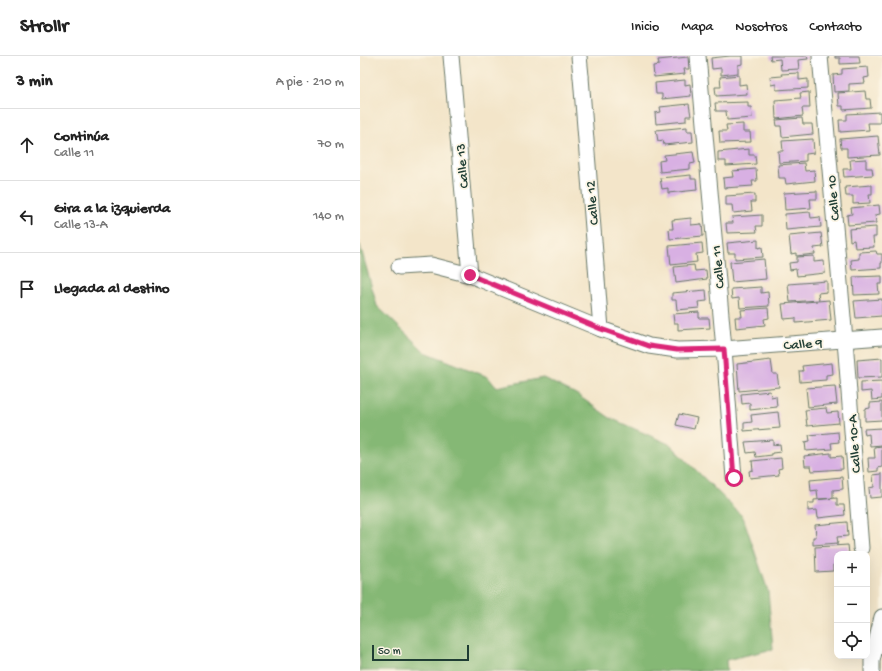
<!DOCTYPE html>
<html lang="es">
<head>
<meta charset="utf-8">
<style>
	:root { --surface:#fff; --page:#f2f2f2; --text:#222; --muted:#767676; --line:#e0e0e0 }
	body { margin:0; font-family:"Gochi Hand",sans-serif; background:var(--page); color:var(--text) }
	.controls { position:absolute; right:12px; bottom:12px; display:grid; overflow:hidden; border-radius:8px; box-shadow:0 4px 16px #0002 }
	.controls button { width:36px; height:36px; display:grid; place-items:center; padding:0; border:0; border-bottom:1px solid var(--line); background:var(--surface); color:var(--text); font:20px sans-serif }
	.scale { position:absolute; left:12px; bottom:10px; width:97px; box-sizing:border-box; padding-left:4px; border:2px solid #1f3d34; border-top:0; font-size:11px; line-height:14px; white-space:nowrap; color:#1f3d34; -webkit-text-stroke:3px #fcf5e5; paint-order:stroke }
	.stop { position:absolute; width:12px; height:12px; margin:-9px; border:3px solid #db2777; border-radius:50%; background:#fff }
	.stop.end { background:#db2777; border-color:#fff; box-shadow:0 1px 4px #0008 }
	.list { margin:0; padding:0; list-style:none }
	h2 { display:flex; justify-content:space-between; align-items:center; height:52px; margin:0; padding:0 16px; font-size:17px }
	h2 small { font-size:13px; font-weight:400; color:var(--muted) }
	.list li { display:grid; grid-template-columns:26px 1fr auto; gap:12px; align-items:center; box-sizing:border-box; height:72px; padding:0 16px; border-top:1px solid var(--line) }
	.list b { display:block; font-size:15px; white-space:nowrap }
	.list p { margin:0; font-size:13px; white-space:nowrap; color:var(--muted) }
	.list em { font-size:13px; font-style:normal; color:var(--muted) }
	.icon { flex:none; width:22px; height:22px; fill:none; stroke:currentColor; stroke-width:2; stroke-linecap:round; stroke-linejoin:round }
	.map { position:relative; flex:none; width:522px; height:615px; overflow:hidden }
	header { display:flex; align-items:center; gap:24px; box-sizing:border-box; height:56px; padding:0 20px; background:var(--surface); border-bottom:1px solid var(--line) }
	header strong { font-size:19px }
	nav { display:flex; gap:22px; margin-inline-start:auto; font-size:14px }
	main { display:flex }
	aside { flex:1; background:var(--surface) }
	.map>svg:first-child { display:block }
	.forest { fill:#85b874; stroke:#527a54 }
	.building { fill:#d8b0e3 }
	.lines { fill:none; stroke-linecap:round; stroke-linejoin:round }
	.street-casing { stroke:#697868; stroke-width:17 }
	.street { stroke:#fff; stroke-width:15 }
	.route { stroke:#db2777; stroke-width:5 }
	.labels { text-anchor:middle; stroke-width:3.5; stroke-linejoin:round; paint-order:stroke }
	.street-label { font-size:14px; fill:#1f3d34; stroke:#fcf5e5 }
</style>
</head>
<body>
<header>
<strong>Strollr</strong>
<nav><a>Inicio</a><a>Mapa</a><a>Nosotros</a><a>Contacto</a></nav>
</header>
<main>
<aside>
<h2>3 min<small>A pie · 210 m</small></h2>
<ul class="list">
<li><svg class="icon" aria-label="ahead" viewBox="0 0 24 24"><path d="M12 20V5M6 11l6-6 6 6"/></svg><div><b>Continúa</b><p>Calle 11</p></div><em>70 m</em></li>
<li><svg class="icon" aria-label="left" viewBox="0 0 24 24"><path d="M17 20v-9H6M10 6l-5 5 5 5"/></svg><div><b>Gira a la izquierda</b><p>Calle 13-A</p></div><em>140 m</em></li>
<li><svg class="icon" aria-label="arrive" viewBox="0 0 24 24"><path d="M6 21V4h12l-3 4 3 4H6"/></svg><div><b>Llegada al destino</b></div></li>
</ul>
</aside>
<div class="map">
<svg width="522" height="615" viewBox="0 0 522 615">
	<rect width="100%" height="100%" fill="#fcf5e5"/>
	<filter id="ink" filterUnits="userSpaceOnUse"><feTurbulence type="fractalNoise" baseFrequency=".025" numOctaves="2"/><feDisplacementMap in="SourceGraphic" scale="8" xChannelSelector="R" yChannelSelector="G"/><feConvolveMatrix kernelMatrix="1 2 1 2 8 2 1 2 1" color-interpolation-filters="sRGB"/></filter>
	<filter id="wash" filterUnits="userSpaceOnUse"><feTurbulence type="fractalNoise" baseFrequency=".012" numOctaves="4" result="noise"/><feDisplacementMap in="SourceGraphic" scale="16" xChannelSelector="R" yChannelSelector="G"/><feGaussianBlur stdDeviation="0.9" result="paint"/><feColorMatrix in="noise" values="0 0 0 0 0 0 0 0 0 0 0 0 0 0 0 0 0 1.4 0 .05"/><feComposite in="paint" operator="in"/></filter>
	<g filter="url(#wash)">
		<rect width="100%" height="100%" fill="#f3e5c9"/>
		<path class="forest" d="M0 189 17 250 65 296 128 321 136 331 183 322 216 338 250 362 311 389 383 461 408 535 413 593 366 604 367 615H0Z"/>
		<g id="blocks">
			<g class="building">
				<path d="M370 0H382V8L378 9V17L361 19V12L352 13 351 2Z"/>
				<path d="M410 0H447L448 3 438 4 439 13 421 14 420 3 411 4Z"/>
				<path d="M475 0H499L500 7 480 8V2H475Z"/>
				<path d="M328 1 329 13H324L325 18 294 21 293 10 299 9 298 4Z"/>
				<path d="M508 11 509 21 504 22 505 27 489 28V35L474 36 473 19 482 18V13Z"/>
				<path d="M439 17V24L448 23V32L416 34V28L411 29 410 21 422 20 421 18Z"/>
				<path d="M379 19V29L386 28 387 38 356 40 355 31H361L360 21Z"/>
				<path d="M325 24V29L330 28 331 40 302 43V38H296L295 27Z"/>
				<path d="M505 35 506 43H510L511 52 483 54V50H479L478 37Z"/>
				<path d="M449 36 450 52H442L443 60 416 63 415 44 441 42 440 37Z"/>
				<path d="M388 46V51H391L392 62 367 64 366 55H356L355 47Z"/>
				<path d="M329 48 331 60H326V65L296 68 295 57 301 56 300 51Z"/>
				<path d="M520 56V67H508L509 74 480 76 479 64H487V58Z"/>
				<path d="M442 62 443 68H452L453 78 422 81 421 70H417L416 64Z"/>
				<path d="M383 68V76H390L391 86 360 87 359 75H367L366 69Z"/>
				<path d="M327 71V75H332L333 86 304 89 303 84 298 85 296 74Z"/>
				<path d="M518 80 520 99 487 101V92H481L480 83Z"/>
				<path d="M453 83 454 97 446 98V105L419 107 418 95H423L422 85Z"/>
				<path d="M389 93V99H395L396 108 366 110V105H358V96Z"/>
				<path d="M333 96 335 107 330 108V113L300 116 299 105 305 104 304 99Z"/>
				<path d="M506 103V112H512L513 119 484 121 483 113H491L490 104Z"/>
				<path d="M444 107 445 115 454 114 455 125 426 128 425 122H419L418 109Z"/>
				<path d="M396 113 397 125H392L393 130 364 132 363 122 373 121 372 115Z"/>
				<path d="M331 119V123H336L337 134 308 137V132L302 133 300 122Z"/>
				<path d="M512 129V138H509L510 147 493 148V140H486L485 131Z"/>
				<path d="M457 135V143H450L451 152 425 154 424 137Z"/>
				<path d="M395 138V146H391L392 155 373 157 372 149H366V140Z"/>
				<path d="M519 149 520 158 515 159 516 167 488 169 487 159 492 158 491 152Z"/>
				<path d="M450 156 451 162 460 161 461 171 426 174 425 158Z"/>
				<path d="M402 159V170H396L397 176 367 177 366 167H373L372 161Z"/>
				<path d="M331 162V169L342 168 343 180 310 183 309 173H313L312 164Z"/>
				<path d="M516 171V181H513L514 191 495 192 494 184 490 185 489 173Z"/>
				<path d="M461 177 463 191 454 192 455 198 436 200V197L431 198 429 180Z"/>
				<path d="M398 184V192L402 191 403 201 375 203V197H368L367 187Z"/>
				<path d="M342 187 343 197 336 198 337 206 311 209 309 190Z"/>
				<path d="M516 195 517 198H522V207H521V212L492 214 491 204 499 203V196Z"/>
				<path d="M454 200V206L464 205 465 217 437 220 436 213 430 214 429 207 437 206V201Z"/>
				<path d="M404 203 406 223 372 226 370 206Z"/>
				<path d="M334 209 335 215 346 214 347 223 316 227 314 211Z"/>
				<path d="M522 220V228H518L519 238 494 239 493 221Z"/>
				<path d="M467 225V236L458 237 459 244 430 246 428 228Z"/>
				<path d="M401 231V237L408 236 409 250 380 252 379 242 372 243 371 233Z"/>
				<path d="M346 234 347 245 338 246 339 252 317 254 316 244H312V237Z"/>
				<path d="M522 243V260L496 262 494 245Z"/>
				<path d="M469 244 471 264 436 267V262L424 263 422 248Z"/>
				<path d="M408 252 409 262 404 263 405 269 376 272 375 261H382L381 254Z"/>
				<path d="M339 256V262H349L350 272 318 274V267H314L313 258Z"/>
				<path d="M522 302V321L498 322 497 304Z"/>
				<path d="M411 304 413 318H417L419 331 379 335 377 308Z"/>
				<path d="M472 307 473 318 466 319V324L440 326 439 315H443L442 310Z"/>
				<path d="M522 325V343L512 344 511 335 501 336V326Z"/>
				<path d="M475 330 477 348 448 351 446 332Z"/>
				<path d="M410 335 411 341 416 340 417 351 390 354V347L382 348 381 338Z"/>
				<path d="M522 346V364L505 365V353L510 352V347Z"/>
				<path d="M466 352 467 357 478 356 479 367 447 370 445 354Z"/>
				<path d="M418 356 420 372 384 375V367L392 366 391 359Z"/>
				<path d="M319 358 337 362 334 373 316 369Z"/>
				<path d="M522 372V389L510 390 509 378 505 379 504 373Z"/>
				<path d="M478 376 479 386 471 387 472 393 446 395 445 386 450 385 449 379Z"/>
				<path d="M413 384V389L420 388 421 396 412 397V399L396 401 395 396 387 397 385 386Z"/>
				<path d="M522 390V411L518 412V415L509 416 508 402H515L514 391Z"/>
				<path d="M471 397V401L482 400 483 413 452 415 451 410H445L444 400Z"/>
				<path d="M421 402 422 412 418 413 419 419 390 422 389 415 393 414 392 405Z"/>
				<path d="M522 418V441L510 442 509 432 514 431 513 419Z"/>
				<path d="M482 421 483 433 473 434V442L458 443 457 434 451 435 450 424Z"/>
				<path d="M477 442V449H484L485 459 458 462 457 454 448 455V447H454V444Z"/>
				<path d="M487 466 488 480 477 481 478 487 453 489V481H456L455 469Z"/>
				<path d="M488 489 489 498H477V509H473V515L456 516 455 491Z"/>
			</g>
		</g>
	</g>
	<g filter="url(#ink)">
		<use href="#blocks" fill-opacity="0" stroke="#697868" stroke-width="1"/>
		<g class="lines">
			<g class="street-casing">
				<g id="street">
					<path d="M91 0 110 219"/>
					<path d="M219 0 221 20"/>
					<path d="M338 0 364 293 374 422"/>
					<path d="M460 0 485 284 501 492"/>
					<path d="M221 21 241 273"/>
					<path d="M39 211 71 209 110 219 241 273 289 290 317 294 364 293 522 281"/>
					<path d="M512 615V605L522 561"/>
				</g>
			</g>
			<use href="#street" class="street"/>
		</g>
	</g>
	<g class="lines" filter="url(#ink)">
		<path class="route" d="M110 219 241 273 289 290 317 294 364 293 374 422"/>
	</g>
	<g class="labels">
		<g class="street-label">
			<text transform="translate(101 110) rotate(-95)" y="5">Calle 13</text>
			<text transform="translate(472 142) rotate(-95)" y="5">Calle 10</text>
			<text transform="translate(231 147) rotate(-95)" y="5">Calle 12</text>
			<text transform="translate(357 211) rotate(-95)" y="5">Calle 11</text>
			<text transform="translate(443 287) rotate(-4)" y="5">Calle 9</text>
			<text transform="translate(493 388) rotate(-94)" y="5">Calle 10-A</text>
		</g>
	</g>
</svg>
<div class="controls">
<button>+</button>
<button>−</button>
<button><svg class="icon" aria-label="locate" viewBox="0 0 24 24"><circle cx="12" cy="12" r="6"/><path d="M12 2v4M12 18v4M2 12h4M18 12h4"/></svg></button>
</div>
<div class="scale">50 m</div>
<div class="stop" style="left:374px;top:422px"></div>
<div class="stop end" style="left:110px;top:219px"></div>
</div>
</main>
</body>
</html>
